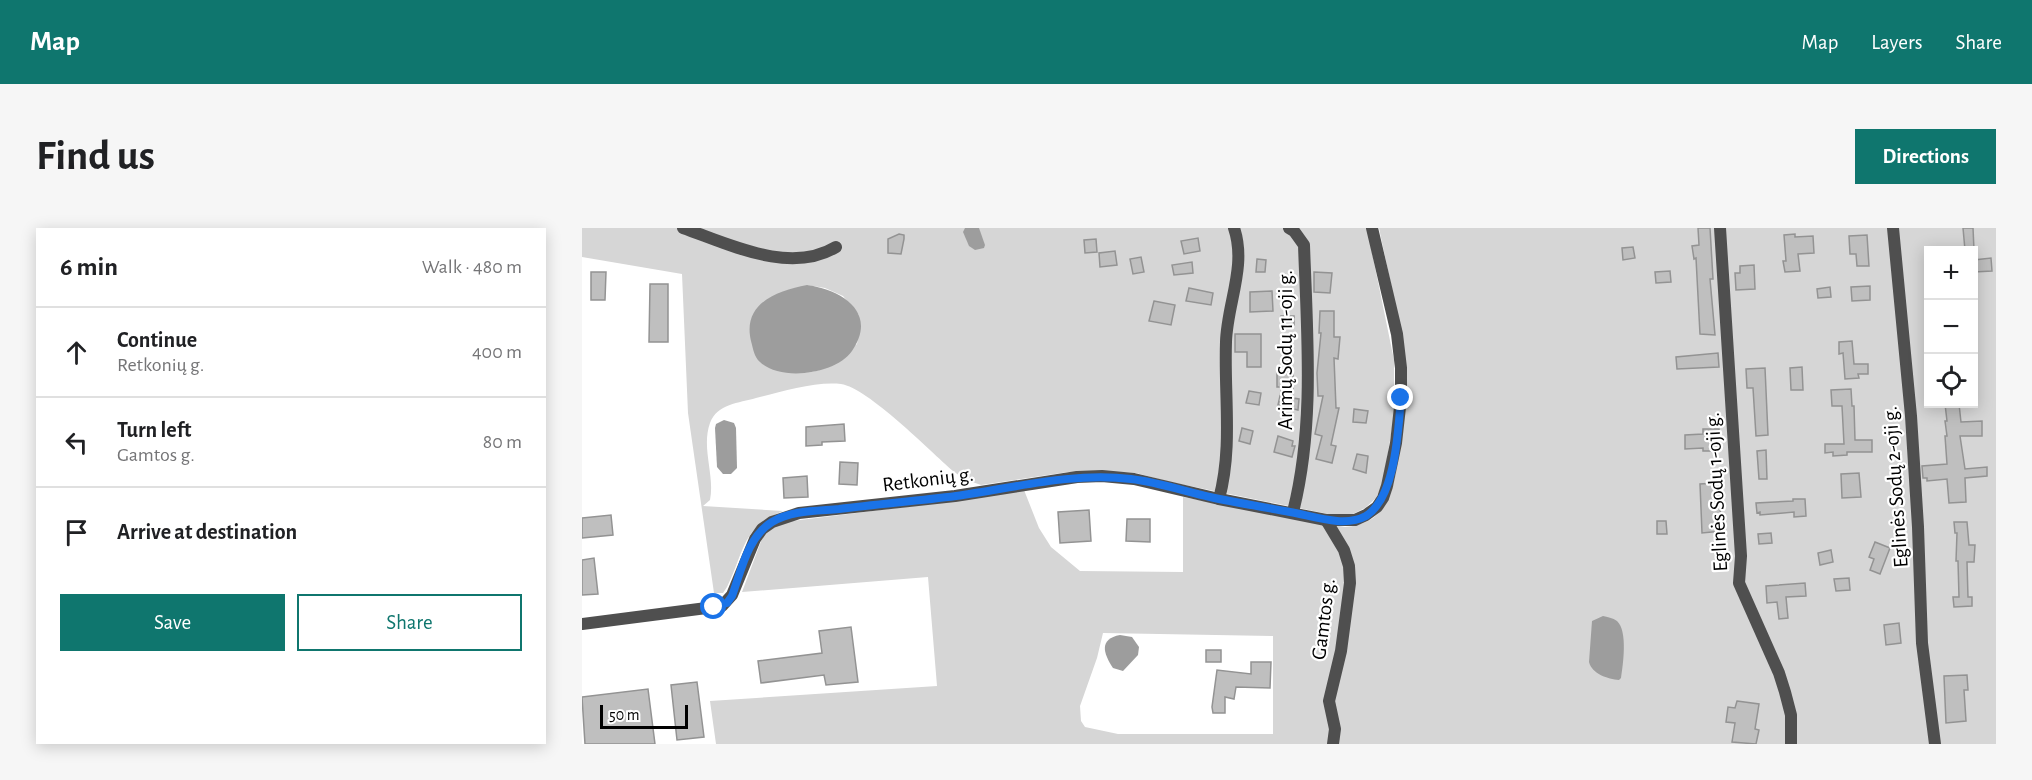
<!DOCTYPE html>
<html lang="en">
<head>
<meta charset="utf-8">
<style>
	:root { --surface:#fff; --page:#f6f6f6; --text:#202124; --muted:#757577; --line:#e0e0e0; --accent:#0f766e }
	body { margin:0; font-family:"Alegreya Sans",sans-serif; background:var(--page); color:var(--text) }
	.controls { position:absolute; right:18px; top:18px; display:grid; overflow:hidden; border-radius:0px; box-shadow:0 3px 15px #0003 }
	.controls button { width:54px; height:54px; display:grid; place-items:center; padding:0; border:0; border-bottom:2px solid var(--line); background:var(--surface); color:var(--text); font:30px sans-serif }
	.scale { position:absolute; left:18px; bottom:15px; width:88px; box-sizing:border-box; padding-left:6px; border:3px solid #000; border-top:0; font-size:16px; line-height:21px; white-space:nowrap; color:#000; -webkit-text-stroke:4px #fff; paint-order:stroke }
	.stop { position:absolute; width:18px; height:18px; margin:-14px; border:4px solid #1a73e8; border-radius:50%; background:#fff }
	.stop.end { background:#1a73e8; border-color:#fff; box-shadow:0 2px 6px #0008 }
	.list { margin:0; padding:0; list-style:none }
	h2 { display:flex; justify-content:space-between; align-items:center; height:78px; margin:0; padding:0 24px; font-size:26px }
	h2 small { font-size:20px; font-weight:400; color:var(--muted) }
	.list li { display:grid; grid-template-columns:39px 1fr auto; gap:18px; align-items:center; box-sizing:border-box; height:90px; padding:0 24px; border-top:2px solid var(--line) }
	.list b { display:block; font-size:22px; white-space:nowrap }
	.list p { margin:0; font-size:20px; white-space:nowrap; color:var(--muted) }
	.list em { font-size:20px; font-style:normal; color:var(--muted) }
	.actions { display:flex; gap:12px; padding:18px 24px }
	.actions a { flex:1; padding:14px 0; border:2px solid var(--accent); border-radius:0px; text-align:center; font-size:21px; color:var(--accent) }
	.actions .main { background:var(--accent); color:#fff }
	.icon { flex:none; width:33px; height:33px; fill:none; stroke:currentColor; stroke-width:2; stroke-linecap:round; stroke-linejoin:round }
	.map { position:relative; flex:none; width:1414px; height:516px; overflow:hidden; border-radius:0px }
	header { display:flex; align-items:center; gap:36px; box-sizing:border-box; height:84px; padding:0 30px; background:var(--accent); color:#fff }
	header strong { font-size:28px }
	nav { display:flex; gap:33px; margin-inline-start:auto; font-size:21px }
	.intro { display:flex; align-items:center; justify-content:space-between; box-sizing:border-box; height:144px; padding:0 36px }
	h1 { margin:0; font-size:42px }
	.button { padding:15px 27px; border-radius:0px; background:var(--accent); color:#fff; font-size:21px; font-weight:700 }
	main { display:flex; gap:36px; padding:0 36px }
	aside { flex:1; background:var(--surface); border-radius:0px; box-shadow:0 3px 15px #0003 }
	.map>svg:first-child { display:block }
	.green { fill:#d6d6d6; fill-rule:evenodd }
	.water { fill:#9d9d9d }
	.building { fill:#bfbfbf; stroke:#939393; stroke-width:1.5 }
	.lines { fill:none; stroke-linecap:round; stroke-linejoin:round }
	.minor { stroke:#4f4f4f; stroke-width:12 }
	.route { stroke:#1a73e8; stroke-width:8 }
	.labels { text-anchor:middle; stroke-width:4.5; stroke-linejoin:round; paint-order:stroke }
	.street-label { font-size:21px; fill:#000; stroke:#fff }
</style>
</head>
<body>
<header>
<strong>Map</strong>
<nav><a>Map</a><a>Layers</a><a>Share</a></nav>
</header>
<div class="intro"><h1>Find us</h1><a class="button">Directions</a></div>
<main>
<aside>
<h2>6 min<small>Walk · 480 m</small></h2>
<ul class="list">
<li><svg class="icon" aria-label="ahead" viewBox="0 0 24 24"><path d="M12 20V5M6 11l6-6 6 6"/></svg><div><b>Continue</b><p>Retkonių g.</p></div><em>400 m</em></li>
<li><svg class="icon" aria-label="left" viewBox="0 0 24 24"><path d="M17 20v-9H6M10 6l-5 5 5 5"/></svg><div><b>Turn left</b><p>Gamtos g.</p></div><em>80 m</em></li>
<li><svg class="icon" aria-label="arrive" viewBox="0 0 24 24"><path d="M6 21V4h12l-3 4 3 4H6"/></svg><div><b>Arrive at destination</b></div></li>
</ul>
<div class="actions"><a class="main">Save</a><a>Share</a></div>
</aside>
<div class="map">
<svg width="1414" height="516" viewBox="0 0 1414 516">
	<rect width="100%" height="100%" fill="#fff"/>
	<g class="green">
		<path d="M0 0H785L812 132V188L801 255 794 270 783 280 771 286 751 287 588 254 554 245 512 243 486 244 399 257 382 251 371 243C348 223 286 160 259 156 234 153 198 164 174 170 157 175 135 176 128 195 119 220 133 247 128 272L121 278 201 283C159 300 163 323 145 359L141 365H132L106 185 100 46 0 29ZM225 57 243 60 261 68 277 87 278 100 275 116C240 142 240 149 195 142Z"/>
		<path d="M797 0H1414V516H134L128 473 355 458 346 349 160 364 181 308 191 298 210 293 395 270 442 262 457 300 469 319 498 343 601 344V269L763 299C808 295 812 261 817 222 819 205 824 186 824 168 824 111 808 55 797 0ZM1346 22H1392V176H1346ZM521 405 691 408V506H536L503 499 499 493 498 478 515 430Z"/>
	</g>
	<g class="water">
		<path d="M383 0H397L403 17 402 20 393 22 387 18 381 4Z"/>
		<path d="M225 57C261 62 296 85 270 123 254 146 199 154 178 134 172 129 171 120 169 113 160 75 195 63 225 57Z"/>
		<path d="M142 192 152 195 154 200 155 240 149 246H141L135 239 133 200 134 196Z"/>
		<path d="M1021 388C1025 389 1031 390 1035 393 1046 403 1041 437 1039 450L1037 452C1026 451 1010 446 1007 434L1010 393Z"/>
		<path d="M538 407 550 409 557 419 556 427 541 443 531 440C521 425 517 411 538 407Z"/>
	</g>
	<g class="building">
		<path d="M1116 0H1128L1131 51H1128L1133 107 1118 106 1114 30 1112 31 1110 18 1117 17Z"/>
		<path d="M1381 0H1391L1392 22H1383Z"/>
		<path d="M317 6 322 7V11L319 26 306 25V11Z"/>
		<path d="M1213 6V9L1231 8 1232 25 1216 26 1218 43 1203 44 1201 33H1204L1202 7Z"/>
		<path d="M1285 7 1287 38H1275L1274 26H1268L1267 8Z"/>
		<path d="M616 10 618 23 602 26 599 13Z"/>
		<path d="M514 11 515 24 503 25 502 12Z"/>
		<path d="M1051 19 1053 30 1041 32 1040 20Z"/>
		<path d="M533 23 535 37 518 39 517 25Z"/>
		<path d="M559 29 562 44 551 46 548 31Z"/>
		<path d="M1409 30 1410 43 1392 44V32Z"/>
		<path d="M675 31 684 32 683 44H674Z"/>
		<path d="M610 34 611 45 592 47 590 37Z"/>
		<path d="M1172 37 1173 61 1154 62 1153 45H1158V38Z"/>
		<path d="M1088 43 1089 54 1074 55 1073 44Z"/>
		<path d="M9 44H24L23 72H9Z"/>
		<path d="M732 44 750 45 748 65 732 64Z"/>
		<path d="M68 56H86V114H67Z"/>
		<path d="M1288 58V72L1270 73 1269 59Z"/>
		<path d="M1248 59 1249 69 1236 70 1235 61Z"/>
		<path d="M607 60 631 65 629 77 604 73Z"/>
		<path d="M690 63 691 83 668 84V64Z"/>
		<path d="M572 73 593 77 589 97 567 93Z"/>
		<path d="M738 83H752V109H758L756 131 752 130 754 180H757L749 217 754 218 750 235 734 231 740 208 733 206 741 168H736L735 145 739 105H737Z"/>
		<rect x="699" y="88" width="13" height="9"/>
		<path d="M653 106H679V139H665V124H653Z"/>
		<path d="M1270 113 1272 136H1286V146H1276L1277 150 1263 151 1261 125 1257 126V114Z"/>
		<path d="M1136 125 1137 139 1095 141 1094 129Z"/>
		<path d="M1220 139 1221 162H1209L1208 140Z"/>
		<path d="M1183 140 1186 207 1174 208 1171 160H1165L1164 141Z"/>
		<path d="M695 143 711 144V170L717 171 716 182 696 177 700 159H695Z"/>
		<path d="M1269 161 1270 178H1272L1273 212H1290V224H1265V227L1251 228V224L1243 225V216H1262L1260 178H1250L1249 162Z"/>
		<path d="M667 163 679 165 677 177 664 175Z"/>
		<path d="M1363 176H1377L1379 194 1400 193V208H1378L1383 241 1405 239V248L1383 250 1384 274 1367 275 1365 251 1345 253V250H1341L1340 238 1365 236 1363 208H1365L1363 193H1365Z"/>
		<path d="M772 181 786 183 784 195 771 194Z"/>
		<path d="M262 196 263 213 240 214V217L224 218V199Z"/>
		<path d="M660 200 671 203 668 216 657 213Z"/>
		<path d="M1121 201H1137V223H1121V220L1103 221V207L1121 206Z"/>
		<path d="M696 208 711 213 710 218H713L710 229 692 224Z"/>
		<path d="M1184 222 1185 251H1177L1175 223Z"/>
		<path d="M775 226 786 228 784 245 771 241Z"/>
		<path d="M258 234 276 235 275 257 257 256Z"/>
		<path d="M1277 245 1279 269 1260 270 1259 246Z"/>
		<path d="M225 248 226 269 202 270 201 250Z"/>
		<path d="M1133 255 1135 280H1138L1140 303 1120 305 1118 256Z"/>
		<path d="M1211 271H1223L1224 288 1212 289V284L1178 287V284L1175 285 1174 275 1211 273Z"/>
		<path d="M507 282 509 313 478 315 476 284Z"/>
		<path d="M29 287 31 307 0 310V290Z"/>
		<path d="M545 291H568V314L544 313Z"/>
		<path d="M1075 293H1084L1085 306H1075Z"/>
		<path d="M1372 294H1385L1387 317H1393L1392 334H1385L1386 369H1390V378L1372 379 1371 369H1377L1376 333H1374L1375 305H1373Z"/>
		<path d="M1189 305 1190 315 1177 316 1176 306Z"/>
		<path d="M1293 314 1308 320 1298 346 1288 342 1292 331 1287 329Z"/>
		<path d="M1249 322 1251 334 1238 337 1236 325Z"/>
		<path d="M12 330 16 366 0 367V332Z"/>
		<path d="M1267 350 1268 362 1254 363 1252 351Z"/>
		<path d="M1223 355 1224 368 1204 369 1206 390 1197 391 1195 374 1185 375 1184 358Z"/>
		<path d="M1317 395 1319 415 1304 417 1302 397Z"/>
		<path d="M269 399 276 454 244 457 242 447 179 455 176 433 240 425 237 403Z"/>
		<rect x="624" y="422" width="15" height="12"/>
		<path d="M669 434H689L688 460 654 459 652 471 643 469V485H631L630 479 635 442 669 446Z"/>
		<path d="M1385 447 1386 462H1382L1384 493 1364 495 1362 448Z"/>
		<path d="M115 454 122 509 95 512 89 457Z"/>
		<path d="M66 461 73 516H3L0 469Z"/>
		<path d="M1155 473 1177 476 1173 501 1177 502 1174 516 1150 514 1153 495 1144 494 1146 479 1153 480Z"/>
	</g>
	<g class="lines">
		<g class="minor">
			<path d="M101 0C147 16 208 47 254 19"/>
			<path d="M707 0 712 3 722 17C725 106 733 197 711 284"/>
			<path d="M1138 0 1157 297 1159 328 1157 355 1197 445 1203 464 1209 487V516"/>
			<path d="M1311 0 1329 188 1336 299 1340 415 1353 516"/>
			<path d="M637 271C651 219 642 167 644 114 645 76 665 38 652 0"/>
			<path d="M744 292 762 322 767 338 768 355 759 423 747 473 753 501 751 516"/>
			<path d="M0 396 140 378 150 367 173 311 180 301 190 294 217 285 373 268 495 249 520 248 552 251 637 271 744 292H773L784 287 795 279 801 270 805 258 814 215 819 170V140L815 106 790 0"/>
		</g>
	</g>
	<g class="lines">
		<path class="route" d="M132 379 145 375 150 368C159 343 166 308 190 294 210 282 235 283 257 281 296 276 335 273 374 268 432 260 490 244 549 251 575 254 602 263 628 269 655 275 682 279 708 284 731 288 762 300 784 288 814 269 816 202 819 170"/>
	</g>
	<g class="labels">
		<g class="street-label">
			<text transform="translate(703 122) rotate(-90)" y="7">Arimų Sodų 11-oji g.</text>
			<text transform="translate(346 251) rotate(-7)" y="7">Retkonių g.</text>
			<text transform="translate(1313 259) rotate(-94)" y="7">Eglinės Sodų 2-oji g.</text>
			<text transform="translate(1134 264) rotate(-93)" y="7">Eglinės Sodų 1-oji g.</text>
			<text transform="translate(741 391) rotate(-83)" y="7">Gamtos g.</text>
		</g>
	</g>
</svg>
<div class="controls">
<button>+</button>
<button>−</button>
<button><svg class="icon" aria-label="locate" viewBox="0 0 24 24"><circle cx="12" cy="12" r="6"/><path d="M12 2v4M12 18v4M2 12h4M18 12h4"/></svg></button>
</div>
<div class="scale">50 m</div>
<div class="stop" style="left:132px;top:379px"></div>
<div class="stop end" style="left:819px;top:170px"></div>
</div>
</main>
</body>
</html>
